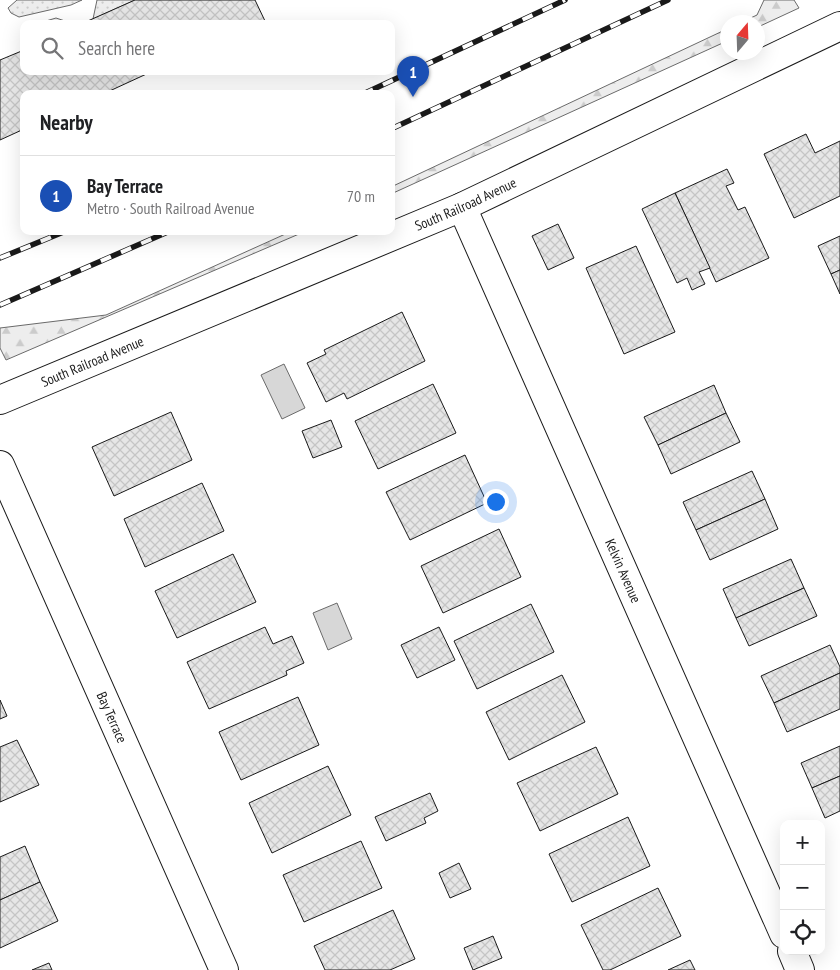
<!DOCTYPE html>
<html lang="en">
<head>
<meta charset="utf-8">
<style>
	:root { --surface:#fff; --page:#f2f2f2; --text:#202124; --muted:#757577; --line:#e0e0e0; --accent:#d93025 }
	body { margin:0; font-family:"PT Sans Narrow",sans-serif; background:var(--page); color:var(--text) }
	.controls { position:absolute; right:15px; bottom:15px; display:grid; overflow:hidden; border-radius:10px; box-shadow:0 5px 20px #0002 }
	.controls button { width:45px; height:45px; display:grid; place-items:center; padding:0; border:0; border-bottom:1px solid var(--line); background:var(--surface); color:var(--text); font:25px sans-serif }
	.compass { position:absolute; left:720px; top:15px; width:45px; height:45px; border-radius:50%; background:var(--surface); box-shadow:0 5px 20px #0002; rotate:19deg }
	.you { position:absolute; left:495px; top:501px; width:18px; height:18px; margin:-12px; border:4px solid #fff; border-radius:50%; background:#1a73e8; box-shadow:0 0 0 8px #1a73e833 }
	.badge { display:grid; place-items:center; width:32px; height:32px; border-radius:50%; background:var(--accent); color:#fff; font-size:16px; font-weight:700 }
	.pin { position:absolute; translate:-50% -41px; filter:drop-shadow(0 1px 2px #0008) }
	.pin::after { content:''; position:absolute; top:26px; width:18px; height:15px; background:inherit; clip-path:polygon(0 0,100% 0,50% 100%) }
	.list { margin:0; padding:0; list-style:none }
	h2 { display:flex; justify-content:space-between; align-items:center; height:65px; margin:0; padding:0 20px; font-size:21px }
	h2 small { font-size:16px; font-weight:400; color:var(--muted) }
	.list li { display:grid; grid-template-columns:32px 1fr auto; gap:15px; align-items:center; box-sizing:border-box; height:80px; padding:0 20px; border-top:1px solid var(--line) }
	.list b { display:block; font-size:19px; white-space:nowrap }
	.list p { margin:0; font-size:16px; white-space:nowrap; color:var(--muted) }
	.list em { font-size:16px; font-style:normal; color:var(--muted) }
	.icon { flex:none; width:28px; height:28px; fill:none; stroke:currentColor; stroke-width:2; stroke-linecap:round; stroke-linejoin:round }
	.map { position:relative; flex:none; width:840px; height:970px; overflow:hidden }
	.search { position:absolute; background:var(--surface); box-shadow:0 5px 20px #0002; left:20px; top:20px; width:375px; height:55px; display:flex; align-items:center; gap:12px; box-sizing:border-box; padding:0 18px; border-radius:10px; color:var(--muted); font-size:19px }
	.panel { position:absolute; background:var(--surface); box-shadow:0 5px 20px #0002; left:20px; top:90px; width:375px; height:145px; border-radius:10px }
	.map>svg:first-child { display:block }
	.green { fill:url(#green-dots); stroke:#6a6a6a }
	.forest { fill:url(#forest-firs); stroke:#6a6a6a }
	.water { fill:#d7d7d7; stroke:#6a6a6a }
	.building { fill:url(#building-cross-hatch); stroke:#1a1a1a }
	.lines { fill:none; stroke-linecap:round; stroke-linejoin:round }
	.minor-casing { stroke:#1a1a1a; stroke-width:30 }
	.minor { stroke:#fff; stroke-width:28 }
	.rail-casing { stroke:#1a1a1a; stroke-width:5.5 }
	.rail { stroke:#fff; stroke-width:4; stroke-dasharray:11; stroke-linecap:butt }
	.labels { text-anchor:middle; stroke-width:4; stroke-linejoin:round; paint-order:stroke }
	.street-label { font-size:14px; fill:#1a1a1a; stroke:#fff }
</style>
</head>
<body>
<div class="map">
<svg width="840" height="970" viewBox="0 0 840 970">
	<defs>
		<pattern id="green-dots" width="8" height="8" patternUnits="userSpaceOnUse" patternTransform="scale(1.25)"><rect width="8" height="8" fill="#ededed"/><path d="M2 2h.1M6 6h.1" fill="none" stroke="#cbcbcb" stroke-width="1.8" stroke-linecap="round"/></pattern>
		<pattern id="forest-firs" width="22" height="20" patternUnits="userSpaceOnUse" patternTransform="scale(1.25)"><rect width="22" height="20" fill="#ededed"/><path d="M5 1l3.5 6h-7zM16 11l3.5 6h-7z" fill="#cbcbcb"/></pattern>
		<pattern id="building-cross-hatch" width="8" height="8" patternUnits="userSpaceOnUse" patternTransform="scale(1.25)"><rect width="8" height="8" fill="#e6e6e6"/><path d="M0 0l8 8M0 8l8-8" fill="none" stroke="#c5c5c5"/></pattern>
	</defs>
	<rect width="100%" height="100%" fill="#fff"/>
	<g class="green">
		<path d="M17 0H82L71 5 19 17 11 13 8 8Z"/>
		<path d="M97 0H135L93 19Z"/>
		<path d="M56 18 74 24H36Z"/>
	</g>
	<g class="forest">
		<path d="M764 0H794L799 8 758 27V22H742L757 15Z"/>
		<path d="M727 29V41L391 194V187Z"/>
		<path d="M292 231H306L6 360 0 348V328L106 315Z"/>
	</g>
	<g class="water">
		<path d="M284 364 305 408 282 419 261 375Z"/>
		<path d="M337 603 352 639 328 650 313 613Z"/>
	</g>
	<g class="building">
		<path d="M135 0H255L265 21 260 24H81Z"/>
		<path d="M24 50V71H153L103 94H24V129L0 140V60Z"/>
		<path d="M806 134 815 153 840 141V196L794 218 764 154Z"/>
		<path d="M727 169 734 183 726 186 738 210 745 207 769 258 716 282 675 193Z"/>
		<path d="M675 193 710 268 699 272 705 284 692 290 687 278 677 283 642 209Z"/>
		<path d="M558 224 574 258 548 270 532 236Z"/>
		<path d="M840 236V270L831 274 818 246Z"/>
		<path d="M636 246 675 332 624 354 586 268Z"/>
		<path d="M840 270V294L831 274Z"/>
		<path d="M402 312 425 361 347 399 344 393 326 402 307 363 326 354 324 350Z"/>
		<path d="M433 384 456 433 378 469 355 421Z"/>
		<path d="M714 385 726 413 658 445 644 417Z"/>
		<path d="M171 412 192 460 114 496 92 447Z"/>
		<path d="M726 413 740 442 671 474 658 445Z"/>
		<path d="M331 420 342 447 313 458 302 431Z"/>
		<path d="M465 455 487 503 410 540 386 492Z"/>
		<path d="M752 471 765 499 696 530 683 502Z"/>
		<path d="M202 483 224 531 145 567 124 519Z"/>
		<path d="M765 499 778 529 710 560 696 530Z"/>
		<path d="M499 529 521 577 443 613 421 566Z"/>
		<path d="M233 554 256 602 177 638 155 591Z"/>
		<path d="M791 559 804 588 736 618 723 589Z"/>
		<path d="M804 588 817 616 749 646 736 618Z"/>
		<path d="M531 604 554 652 477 689 454 641Z"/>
		<path d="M265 627 273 644 292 636 304 663 286 671 287 675 209 709 187 662Z"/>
		<path d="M439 627 455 660 417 678 401 645Z"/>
		<path d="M830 645 840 667V673L774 703 761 676Z"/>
		<path d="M840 673V709L787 732 774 703Z"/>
		<path d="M562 675 585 722 509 760 486 712Z"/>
		<path d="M298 697 319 745 241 780 219 732Z"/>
		<path d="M0 700 7 716 0 719Z"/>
		<path d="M17 740 39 785 0 802V747Z"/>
		<path d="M840 746V776L812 788 801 763Z"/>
		<path d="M596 747 618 794 540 831 517 783Z"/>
		<path d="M328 766 351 815 272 853 249 803Z"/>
		<path d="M840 776V811L825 818 812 788Z"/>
		<path d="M430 793 438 811 424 818 426 823 386 841 375 817Z"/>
		<path d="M628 817 650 866 572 902 549 854Z"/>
		<path d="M361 841 382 888 304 922 283 875Z"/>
		<path d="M25 846 40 882 0 900V857Z"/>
		<path d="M459 863 471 889 450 898 439 873Z"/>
		<path d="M40 882 58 921 0 948V900Z"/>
		<path d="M658 888 681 936 610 970H603L581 925Z"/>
		<path d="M393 910 415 959 390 970H325L314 946Z"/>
		<path d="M493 936 502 958 473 970 464 948Z"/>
		<path d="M690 960 695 970H668Z"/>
		<path d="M49 963 52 970H32Z"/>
	</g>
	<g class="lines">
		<g class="minor-casing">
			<g id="minor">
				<path id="s1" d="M462 207 784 934"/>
				<path id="s2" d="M0 400 462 207 840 26"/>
				<path id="s3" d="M0 465 224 970"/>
				<path d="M792 951 800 970"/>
			</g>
		</g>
		<use href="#minor" class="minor"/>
		<g class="rail-casing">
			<g id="rail">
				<path d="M363 94 565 0"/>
				<path d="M391 129 668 0"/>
				<path d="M0 258 66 231"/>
				<path d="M0 305 170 231"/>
			</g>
		</g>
		<use href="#rail" class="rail"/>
	</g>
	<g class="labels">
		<g class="street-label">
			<text dy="5" stroke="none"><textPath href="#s2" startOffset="505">South Railroad Avenue</textPath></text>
			<text dy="5" stroke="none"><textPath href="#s2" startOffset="100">South Railroad Avenue</textPath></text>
			<text dy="5" stroke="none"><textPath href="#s1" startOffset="398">Kelvin Avenue</textPath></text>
			<text dy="5" stroke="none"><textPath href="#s3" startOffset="276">Bay Terrace</textPath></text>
		</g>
	</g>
</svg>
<div class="controls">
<button>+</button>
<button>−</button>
<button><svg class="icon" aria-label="locate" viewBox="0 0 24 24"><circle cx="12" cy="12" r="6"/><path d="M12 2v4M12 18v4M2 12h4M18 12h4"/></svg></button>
</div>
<svg class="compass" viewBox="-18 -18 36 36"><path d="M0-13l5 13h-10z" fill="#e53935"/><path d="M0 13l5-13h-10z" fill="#757577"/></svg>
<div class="you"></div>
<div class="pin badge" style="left:413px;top:97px;background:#1a4fb4">1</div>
<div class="search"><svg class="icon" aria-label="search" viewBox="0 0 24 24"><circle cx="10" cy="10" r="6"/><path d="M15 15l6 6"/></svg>Search here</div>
<section class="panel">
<h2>Nearby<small></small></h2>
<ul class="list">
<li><span class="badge" style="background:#1a4fb4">1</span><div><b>Bay Terrace</b><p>Metro · South Railroad Avenue</p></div><em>70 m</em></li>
</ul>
</section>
</div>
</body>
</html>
